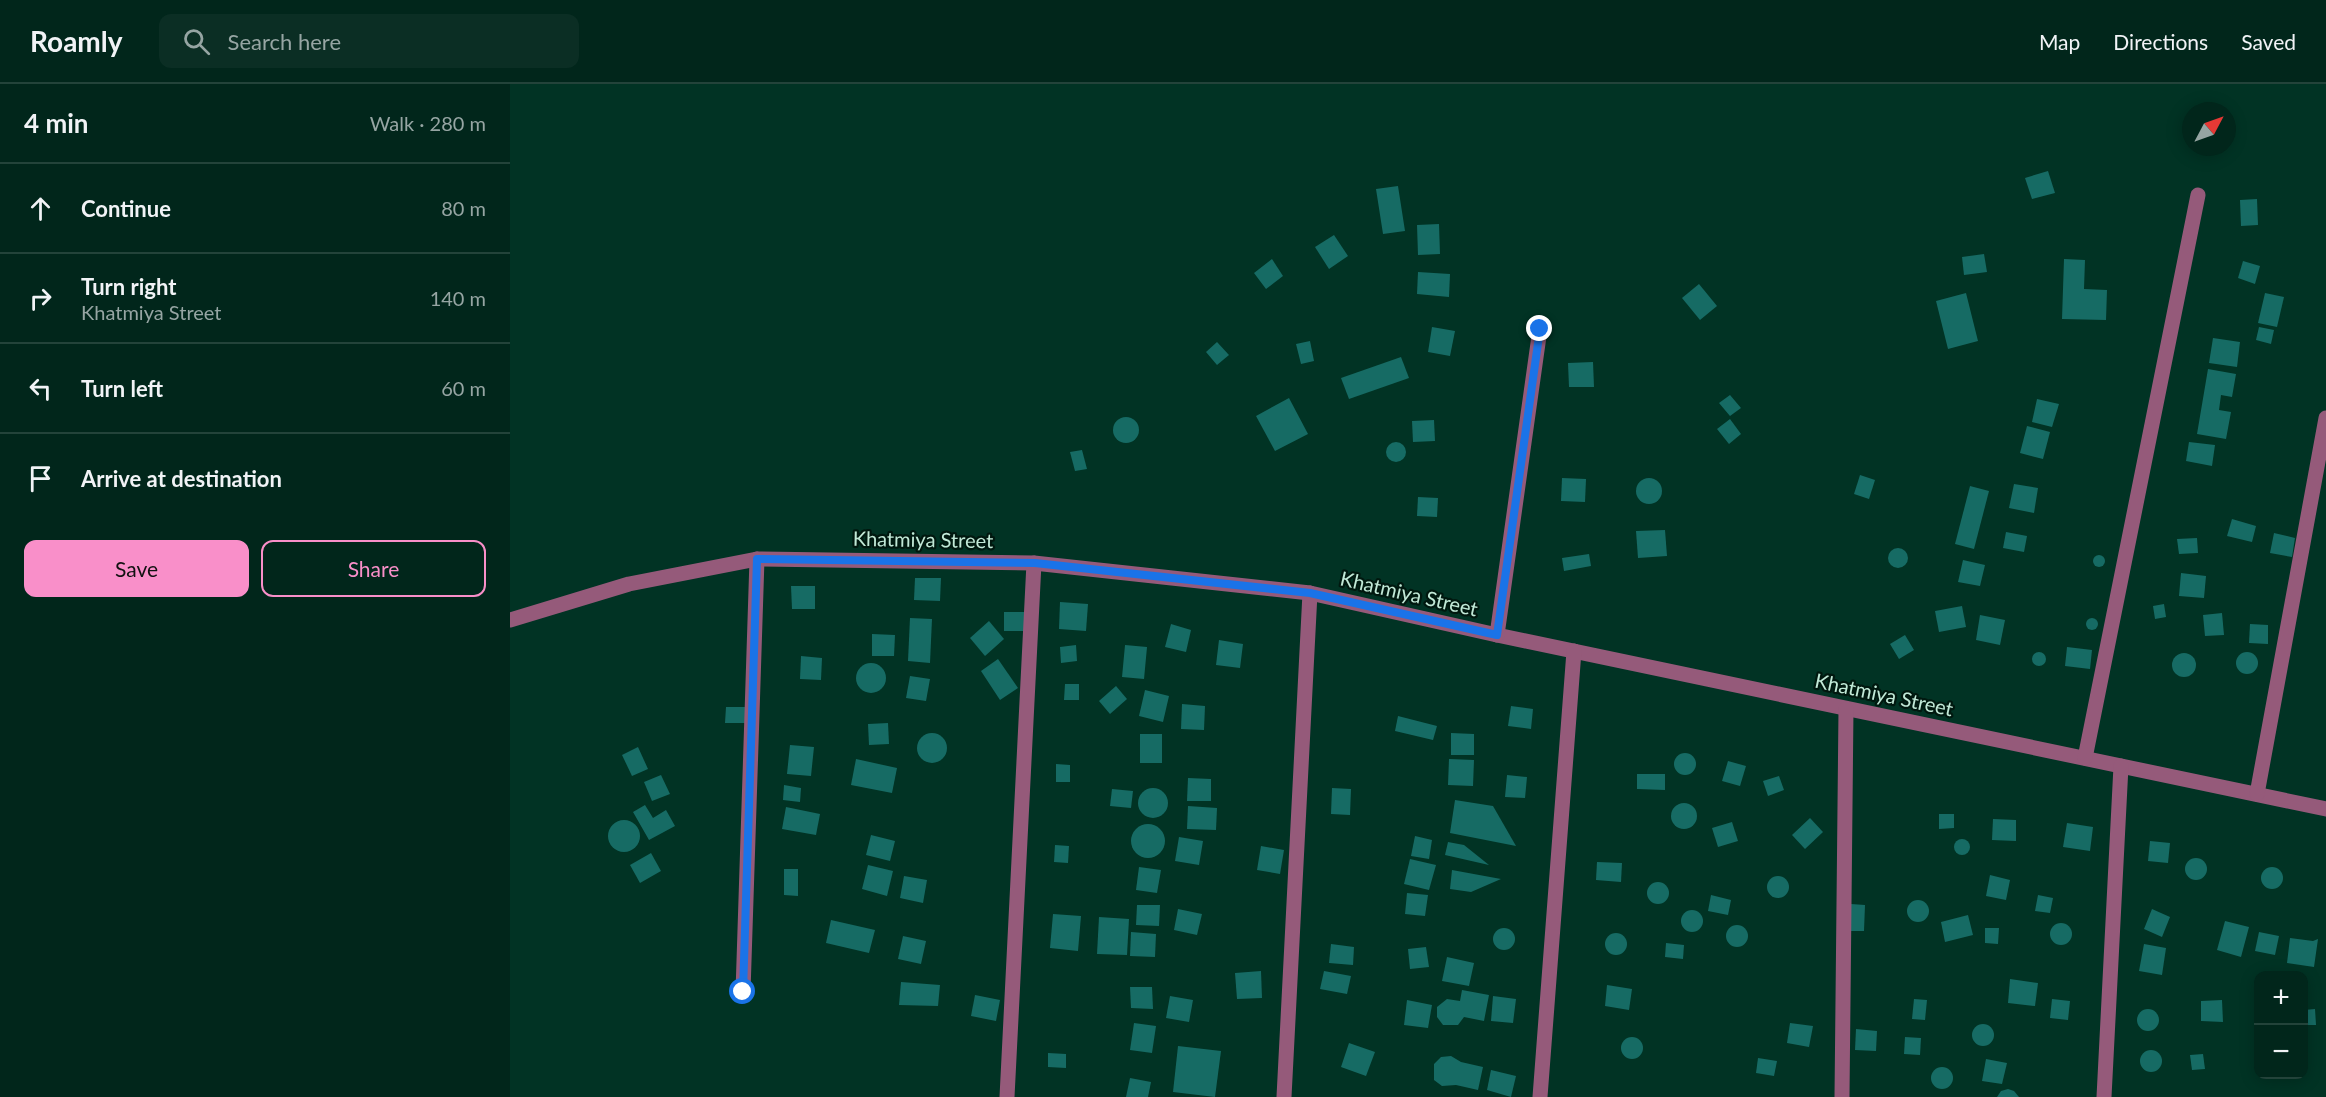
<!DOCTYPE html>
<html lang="en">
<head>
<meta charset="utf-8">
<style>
	:root { --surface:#01261b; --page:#0b2e24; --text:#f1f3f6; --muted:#96a5a3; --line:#23433a; --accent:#f98fc9 }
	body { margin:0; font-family:Lato,sans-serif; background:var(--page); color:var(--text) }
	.controls { position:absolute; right:18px; bottom:18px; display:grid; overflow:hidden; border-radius:12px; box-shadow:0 3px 15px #0003 }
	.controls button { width:54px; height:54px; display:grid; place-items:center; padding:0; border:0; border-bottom:2px solid var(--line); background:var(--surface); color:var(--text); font:30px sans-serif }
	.compass { position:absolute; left:1672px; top:18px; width:54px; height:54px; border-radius:50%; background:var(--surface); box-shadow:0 3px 15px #0003; rotate:49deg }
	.stop { position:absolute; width:18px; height:18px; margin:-14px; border:4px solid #1a73e8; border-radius:50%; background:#fff }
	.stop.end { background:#1a73e8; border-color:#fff; box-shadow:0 2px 6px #0008 }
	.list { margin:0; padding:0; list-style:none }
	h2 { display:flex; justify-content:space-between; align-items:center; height:78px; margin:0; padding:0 24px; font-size:26px }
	h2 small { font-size:20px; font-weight:400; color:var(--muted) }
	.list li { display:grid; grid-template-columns:39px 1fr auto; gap:18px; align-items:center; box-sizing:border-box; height:90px; padding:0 24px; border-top:2px solid var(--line) }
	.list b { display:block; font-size:22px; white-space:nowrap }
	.list p { margin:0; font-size:20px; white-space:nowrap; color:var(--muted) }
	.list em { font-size:20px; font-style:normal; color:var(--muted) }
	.actions { display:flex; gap:12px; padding:18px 24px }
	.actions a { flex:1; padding:14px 0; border:2px solid var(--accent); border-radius:12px; text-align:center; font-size:21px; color:var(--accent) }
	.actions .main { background:var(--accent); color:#111 }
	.icon { flex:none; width:33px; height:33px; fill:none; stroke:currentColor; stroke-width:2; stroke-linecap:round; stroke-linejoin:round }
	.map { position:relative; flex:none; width:1816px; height:1013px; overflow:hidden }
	header { display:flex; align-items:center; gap:36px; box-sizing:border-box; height:84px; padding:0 30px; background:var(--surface); border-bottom:2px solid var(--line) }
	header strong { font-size:28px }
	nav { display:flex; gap:33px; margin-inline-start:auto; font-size:21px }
	.search { width:420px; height:54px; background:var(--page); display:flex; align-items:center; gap:15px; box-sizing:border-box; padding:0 21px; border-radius:12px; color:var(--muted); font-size:22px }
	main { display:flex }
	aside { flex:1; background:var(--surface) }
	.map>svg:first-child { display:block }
	.building { fill:#166b64 }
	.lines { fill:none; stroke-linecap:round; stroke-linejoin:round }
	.minor { stroke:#955a7a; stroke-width:15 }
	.route { stroke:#1a73e8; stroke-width:8 }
	.labels { text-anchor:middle; stroke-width:4.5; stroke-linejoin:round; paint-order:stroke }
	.street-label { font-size:20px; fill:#c1e9d7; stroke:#00180f }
</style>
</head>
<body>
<header>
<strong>Roamly</strong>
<div class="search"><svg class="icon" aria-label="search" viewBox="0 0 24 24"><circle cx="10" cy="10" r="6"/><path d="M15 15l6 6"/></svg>Search here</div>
<nav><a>Map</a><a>Directions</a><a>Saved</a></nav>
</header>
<main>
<aside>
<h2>4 min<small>Walk · 280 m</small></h2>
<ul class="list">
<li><svg class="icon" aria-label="ahead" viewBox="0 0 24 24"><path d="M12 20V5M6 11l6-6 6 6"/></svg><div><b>Continue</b></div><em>80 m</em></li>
<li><svg class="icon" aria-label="right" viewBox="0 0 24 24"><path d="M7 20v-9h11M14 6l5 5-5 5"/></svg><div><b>Turn right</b><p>Khatmiya Street</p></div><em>140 m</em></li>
<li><svg class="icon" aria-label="left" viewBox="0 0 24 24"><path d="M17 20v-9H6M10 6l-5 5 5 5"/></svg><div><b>Turn left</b></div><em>60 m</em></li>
<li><svg class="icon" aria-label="arrive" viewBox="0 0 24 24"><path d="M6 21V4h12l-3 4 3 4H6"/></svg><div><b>Arrive at destination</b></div></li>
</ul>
<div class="actions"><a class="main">Save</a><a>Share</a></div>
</aside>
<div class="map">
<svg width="1816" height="1013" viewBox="0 0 1816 1013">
	<rect width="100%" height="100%" fill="#013324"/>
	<g class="building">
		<path d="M1538 87 1545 109 1522 115 1515 94Z"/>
		<path d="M888 102 895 147 873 150 866 105Z"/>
		<path d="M1747 115 1748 141 1731 142 1730 116Z"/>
		<path d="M929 140 930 170 908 171 907 141Z"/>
		<path d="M824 151 838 172 819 185 805 163Z"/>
		<path d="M1474 170 1477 188 1454 191 1452 173Z"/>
		<path d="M762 175 773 192 756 205 744 189Z"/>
		<path d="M1554 175 1575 176 1574 205 1597 206 1596 236 1552 235Z"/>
		<path d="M1733 177 1750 182 1745 200 1728 194Z"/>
		<path d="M908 188 940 190 939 213 907 210Z"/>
		<path d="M1189 200 1207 222 1190 236 1172 214Z"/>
		<path d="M1456 209 1468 257 1438 265 1426 217Z"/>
		<path d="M1755 209 1774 213 1767 243 1748 239Z"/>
		<path d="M922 243 945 247 940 272 918 268Z"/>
		<path d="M1749 243 1764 246 1761 260 1746 256Z"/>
		<path d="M1703 254 1730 258 1727 283 1699 279Z"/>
		<path d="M800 257 804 277 791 280 786 260Z"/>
		<path d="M707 258 719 271 707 281 696 268Z"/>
		<path d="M891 273 899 294 839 315 831 294Z"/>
		<path d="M1083 278 1084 303H1059L1058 279Z"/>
		<path d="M1698 285 1726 290 1722 313 1711 311 1709 326 1721 328 1716 355 1687 350Z"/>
		<path d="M1220 311 1231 324 1220 332 1209 319Z"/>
		<path d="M779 314 798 350 765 367 746 332Z"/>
		<path d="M1527 315 1549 320 1542 343 1522 338Z"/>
		<circle cx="616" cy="346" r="13"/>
		<path d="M1220 335 1231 350 1219 360 1207 345Z"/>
		<path d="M924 336 925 357 903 358 902 337Z"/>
		<path d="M1517 342 1540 348 1533 375 1510 369Z"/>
		<path d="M1679 358 1705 361 1702 382 1676 377Z"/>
		<circle cx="886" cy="368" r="10"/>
		<path d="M572 366 577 385 565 387 560 368Z"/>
		<path d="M1350 391 1365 396 1359 415 1344 410Z"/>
		<path d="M1052 394 1076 395 1075 418 1051 417Z"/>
		<circle cx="1139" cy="407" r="13"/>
		<path d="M1504 400 1528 404 1524 429 1499 424Z"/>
		<path d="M1460 402 1479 407 1464 465 1445 460Z"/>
		<path d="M908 413 928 414 927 433 907 432Z"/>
		<path d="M1722 435 1746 442 1742 458 1717 452Z"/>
		<path d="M1155 446 1157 472 1128 474 1126 447Z"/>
		<path d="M1496 448 1517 452 1514 468 1493 464Z"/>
		<path d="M1764 449 1785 454 1782 473 1760 469Z"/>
		<path d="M1687 454 1688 469 1669 470 1667 455Z"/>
		<circle cx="1388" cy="474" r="10"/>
		<path d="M1079 470 1081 482 1054 487 1052 474Z"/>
		<circle cx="1589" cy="477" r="6"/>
		<path d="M1453 476 1475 481 1470 502 1448 498Z"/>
		<path d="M1671 489 1696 492 1694 514 1669 512Z"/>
		<path d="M405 494H431L430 517 404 516Z"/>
		<path d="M281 502H305V525H282Z"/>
		<path d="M550 518 578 520 576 547 549 545Z"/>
		<path d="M1654 520 1656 533 1645 535 1643 522Z"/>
		<path d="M1452 522 1456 543 1429 548 1425 527Z"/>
		<rect x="494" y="528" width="20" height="19"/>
		<path d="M1712 529 1714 551 1695 552 1693 531Z"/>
		<path d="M1470 531 1495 536 1490 561 1466 556Z"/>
		<circle cx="1582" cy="540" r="6"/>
		<path d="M400 534 422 535 420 579 398 577Z"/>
		<path d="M479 537 494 555 475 572 460 554Z"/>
		<path d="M661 540 681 546 676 568 655 563Z"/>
		<path d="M1740 540 1758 541V560L1739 559Z"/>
		<path d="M362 550 385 551 384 572H362Z"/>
		<path d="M1395 551 1404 566 1389 575 1380 560Z"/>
		<path d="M709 556 733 560 730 584 706 581Z"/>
		<path d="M566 561 567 577 551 579 550 563Z"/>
		<path d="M615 561 637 563 634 595 612 593Z"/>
		<path d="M1557 563 1582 566 1580 585 1555 582Z"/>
		<circle cx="1529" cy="575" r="7"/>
		<circle cx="1737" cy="579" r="11"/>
		<circle cx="1674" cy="581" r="12"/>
		<path d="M291 572 312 574 311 596 290 595Z"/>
		<path d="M488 575 508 604 490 616 471 587Z"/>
		<circle cx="361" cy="594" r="15"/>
		<path d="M400 592 420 595 416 617 396 614Z"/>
		<path d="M555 600H569V616H554Z"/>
		<path d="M606 602 617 615 600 630 589 617Z"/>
		<path d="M635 606 659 612 653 638 629 632Z"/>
		<path d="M672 620 695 622 694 646 671 645Z"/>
		<path d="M1001 622 1023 625 1021 645 998 642Z"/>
		<path d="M216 623H235V639H215Z"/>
		<path d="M888 632 927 642 923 656 885 647Z"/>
		<path d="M378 639 379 660 359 661 358 640Z"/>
		<circle cx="422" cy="664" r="15"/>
		<path d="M941 649 964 650V671H941Z"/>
		<rect x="630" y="650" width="22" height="29"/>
		<path d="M280 661 304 663 301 692 277 690Z"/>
		<path d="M128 663 138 685 122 692 112 671Z"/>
		<circle cx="1175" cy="680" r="11"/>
		<path d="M346 675 387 684 382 709 341 701Z"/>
		<path d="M939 675 964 676 963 702 938 701Z"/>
		<path d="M1218 677 1236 682 1230 702 1212 697Z"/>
		<path d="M546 680 560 681V698H546Z"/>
		<path d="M1127 690H1155V706L1127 705Z"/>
		<path d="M151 691 160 710 142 717 134 698Z"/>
		<path d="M997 691 1017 693 1015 714 995 713Z"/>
		<path d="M1269 692 1274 706 1258 712 1253 697Z"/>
		<path d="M678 694 701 695V717H677Z"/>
		<path d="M274 701 291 704 290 718 273 716Z"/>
		<circle cx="643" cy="719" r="15"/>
		<path d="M822 704 841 705 840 731 821 730Z"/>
		<path d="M602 705 623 707 621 724 600 722Z"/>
		<path d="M945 716 983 722 1006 762 940 749Z"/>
		<circle cx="1174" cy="732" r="13"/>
		<path d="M135 721 143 734 156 726 165 742 139 756 123 728Z"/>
		<path d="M678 722 707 724 706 746 677 745Z"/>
		<path d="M276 723 310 730 306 751 272 745Z"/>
		<path d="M1429 730H1444V744L1429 745Z"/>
		<path d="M1300 734 1313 748 1295 765 1282 751Z"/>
		<path d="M1483 735 1506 736V757L1482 756Z"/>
		<circle cx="114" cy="752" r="16"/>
		<path d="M1222 738 1228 757 1208 763 1202 744Z"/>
		<path d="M1557 739 1583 743 1580 767 1553 763Z"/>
		<circle cx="638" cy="757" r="17"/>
		<path d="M361 751 385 757 380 777 356 771Z"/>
		<path d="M905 752 922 756 919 775 901 772Z"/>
		<path d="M669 753 693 757 689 781 665 777Z"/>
		<circle cx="1452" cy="763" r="8"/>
		<path d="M1640 757 1660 759 1658 779 1638 777Z"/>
		<path d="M938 758 954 761 979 781 935 771Z"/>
		<path d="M545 761 559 762 558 779 544 778Z"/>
		<path d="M751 762 774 766 770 790 747 786Z"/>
		<path d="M141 769 151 787 130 799 120 781Z"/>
		<circle cx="1686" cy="785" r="11"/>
		<path d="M900 775 926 781 919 806 894 800Z"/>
		<path d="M1087 778 1112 779 1111 798 1086 796Z"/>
		<path d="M358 781 383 787 377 812 352 805Z"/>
		<path d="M629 783 651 786 647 809 626 806Z"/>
		<circle cx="1762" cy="794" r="11"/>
		<path d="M274 785H288V812L274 811Z"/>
		<path d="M942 786 991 795 961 808 940 805Z"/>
		<path d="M1480 791 1500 796 1496 816 1476 812Z"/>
		<path d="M394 792 417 796 413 819 390 814Z"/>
		<circle cx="1268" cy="803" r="11"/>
		<circle cx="1148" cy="809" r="11"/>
		<path d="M897 809 918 811 915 832 895 830Z"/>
		<path d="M1201 811 1221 816 1218 831 1198 827Z"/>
		<path d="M1528 811 1543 814 1540 829 1525 827Z"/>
		<circle cx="1408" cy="827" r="11"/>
		<path d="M1341 820 1355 821 1354 847H1340Z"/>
		<path d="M627 821H650L649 842 626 841Z"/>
		<path d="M668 825 692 830 687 851 664 846Z"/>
		<path d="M1642 825 1660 833 1652 853 1634 845Z"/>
		<circle cx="1182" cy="837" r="11"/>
		<path d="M543 830 571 832 568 867 540 864Z"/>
		<path d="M1458 831 1463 851 1435 858 1431 838Z"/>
		<path d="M589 833 619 835 617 871 587 870Z"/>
		<path d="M321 836 365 846 359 869 316 859Z"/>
		<path d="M1715 837 1739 843 1731 873 1707 866Z"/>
		<circle cx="1551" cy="850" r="11"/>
		<circle cx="1227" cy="852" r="11"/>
		<circle cx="994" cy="855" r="11"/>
		<path d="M1475 844H1489L1488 860 1475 859Z"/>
		<path d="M621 848 646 850 645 873 620 872Z"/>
		<path d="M1749 848 1769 852 1765 871 1745 867Z"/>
		<circle cx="1106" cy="860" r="11"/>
		<path d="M393 852 416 857 411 880 388 875Z"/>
		<path d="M1780 854 1803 857 1808 855 1804 883 1777 879Z"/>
		<path d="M1156 859 1174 861 1173 875 1155 873Z"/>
		<path d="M821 860 844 863 843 881 819 879Z"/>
		<path d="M1634 860 1656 864 1652 891 1629 887Z"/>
		<path d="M916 863 919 883 900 885 898 865Z"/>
		<path d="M937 873 964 879 959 902 932 897Z"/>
		<path d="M751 887 752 914 727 915 725 889Z"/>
		<path d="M814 887 841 892 837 910 810 905Z"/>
		<path d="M1500 895 1528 899 1525 922 1498 919Z"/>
		<path d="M391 898 430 901 428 922 389 921Z"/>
		<path d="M1097 901 1122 905 1119 926 1095 922Z"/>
		<path d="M620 903H642L643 925 621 924Z"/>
		<path d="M952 906 979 911 974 937 954 933 948 941H933L927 933V923L937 915 950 917Z"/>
		<path d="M465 911 490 916 486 937 461 932Z"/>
		<path d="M660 912 683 916 679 938 656 934Z"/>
		<path d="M983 912 1006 915 1003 939 981 937Z"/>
		<path d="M1404 915 1417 916 1415 936 1402 935Z"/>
		<path d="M1542 915 1560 917 1558 936 1540 934Z"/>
		<path d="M897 916 922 921 918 944 894 941Z"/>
		<path d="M1712 916 1713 938 1691 937V917Z"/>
		<path d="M1805 925 1806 941H1794V926Z"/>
		<circle cx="1638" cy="936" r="11"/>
		<path d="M624 939 646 942 642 969 620 966Z"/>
		<path d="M1280 939 1303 942 1299 963 1277 959Z"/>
		<circle cx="1473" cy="951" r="11"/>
		<path d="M1346 945 1367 947 1366 967 1345 966Z"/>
		<path d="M1395 953 1411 954 1410 971 1394 970Z"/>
		<circle cx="1122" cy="964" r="11"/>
		<path d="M839 959 865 968 856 992 831 983Z"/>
		<path d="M668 962 711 967 705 1013 663 1008Z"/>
		<circle cx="1641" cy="977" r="11"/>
		<path d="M538 969 556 970V984L538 983Z"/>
		<path d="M1693 970 1695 985 1682 986 1680 971Z"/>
		<path d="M941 972 951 978 973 983 968 1006 946 1001 932 1002 924 996V980L931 973Z"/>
		<path d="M1248 974 1267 977 1264 992 1246 989Z"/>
		<path d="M1476 975 1497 979 1492 1000 1472 997Z"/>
		<circle cx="1432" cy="994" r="11"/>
		<path d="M981 986 1006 992 1001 1013 977 1006Z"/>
		<path d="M620 994 641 998 638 1013H616Z"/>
		<path d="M1498 1005 1504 1007 1509 1013H1487L1491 1007Z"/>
	</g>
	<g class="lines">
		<g class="minor">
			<path d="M0 536 119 500 247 475 524 479 800 509 987 551 1816 725"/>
			<path d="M987 551 1030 245"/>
			<path d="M1575 674 1688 111"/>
			<path d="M1747 710 1816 334"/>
			<path d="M233 908 247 475"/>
			<path d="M497 1013 524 479"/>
			<path d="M774 1013 800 509"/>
			<path d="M1030 1013 1064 567"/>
			<path d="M1332 1013 1336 625"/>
			<path d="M1594 1013 1611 682"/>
		</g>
	</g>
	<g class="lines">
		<path class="route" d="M233 908 247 475 525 479 800 509 987 551 1030 245"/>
	</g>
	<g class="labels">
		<g class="street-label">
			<text transform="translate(413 456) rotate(1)" y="7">Khatmiya Street</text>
			<text transform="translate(899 510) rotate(13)" y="7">Khatmiya Street</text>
			<text transform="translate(1374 611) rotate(12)" y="7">Khatmiya Street</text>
		</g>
	</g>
</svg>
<div class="controls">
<button>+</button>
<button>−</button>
</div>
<svg class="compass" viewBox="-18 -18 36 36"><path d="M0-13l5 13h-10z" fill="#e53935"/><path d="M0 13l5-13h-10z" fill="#96a5a3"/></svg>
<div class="stop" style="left:233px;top:908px"></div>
<div class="stop end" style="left:1030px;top:245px"></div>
</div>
</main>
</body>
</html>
